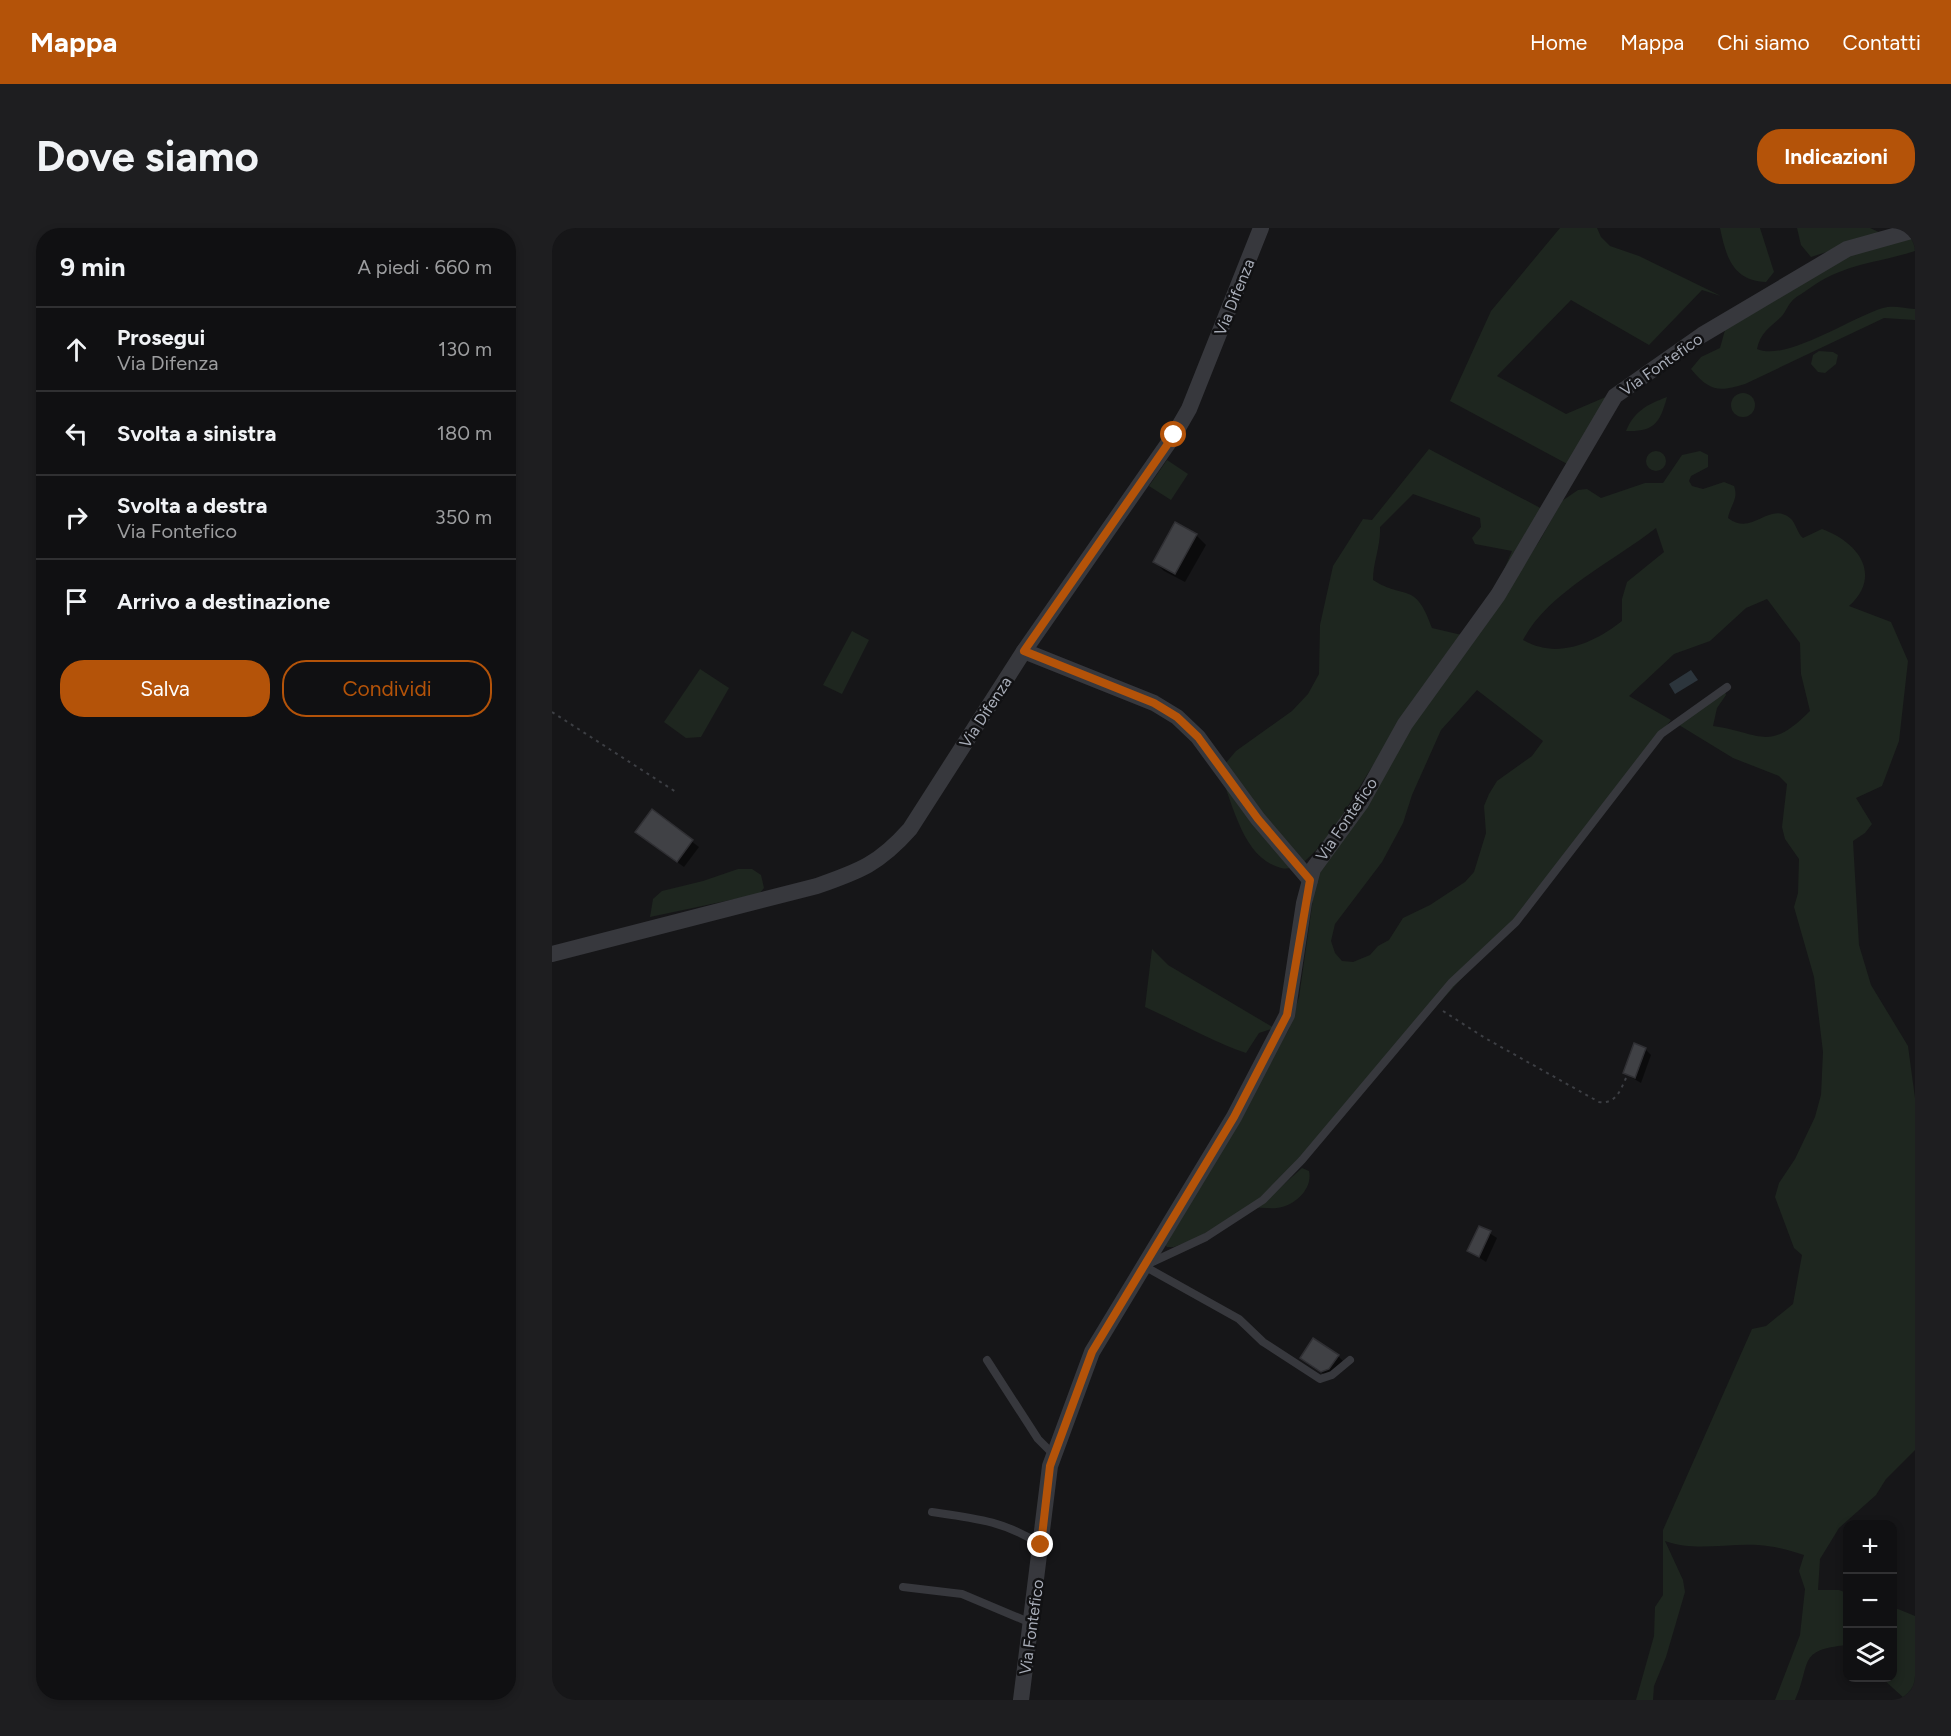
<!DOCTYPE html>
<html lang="it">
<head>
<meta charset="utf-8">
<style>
	:root { --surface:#101012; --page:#1e1e20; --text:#f1f3f6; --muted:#9c9d9f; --line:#303032; --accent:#b45309 }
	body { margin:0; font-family:Figtree,sans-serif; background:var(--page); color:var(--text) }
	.controls { position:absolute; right:18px; bottom:18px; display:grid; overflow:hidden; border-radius:12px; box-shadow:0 3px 9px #0003 }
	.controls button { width:54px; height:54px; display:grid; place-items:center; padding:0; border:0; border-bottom:2px solid var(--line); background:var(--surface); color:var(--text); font:30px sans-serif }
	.stop { position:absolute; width:18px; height:18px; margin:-14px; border:4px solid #b45309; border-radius:50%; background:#fff }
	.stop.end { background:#b45309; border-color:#fff; box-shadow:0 2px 6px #0008 }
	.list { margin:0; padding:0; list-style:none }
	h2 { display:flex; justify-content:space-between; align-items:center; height:78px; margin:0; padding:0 24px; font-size:26px }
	h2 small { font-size:20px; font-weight:400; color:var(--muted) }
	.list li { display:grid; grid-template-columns:39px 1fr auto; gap:18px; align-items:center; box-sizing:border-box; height:84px; padding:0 24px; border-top:2px solid var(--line) }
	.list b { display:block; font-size:22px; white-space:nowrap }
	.list p { margin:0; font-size:20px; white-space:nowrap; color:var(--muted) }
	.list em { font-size:20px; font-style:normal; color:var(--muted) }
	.actions { display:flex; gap:12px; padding:18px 24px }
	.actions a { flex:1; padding:14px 0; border:2px solid var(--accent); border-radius:24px; text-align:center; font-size:21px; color:var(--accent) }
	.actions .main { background:var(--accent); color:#fff }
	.icon { flex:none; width:33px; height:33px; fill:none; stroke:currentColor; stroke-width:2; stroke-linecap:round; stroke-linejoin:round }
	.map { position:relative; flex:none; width:1363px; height:1472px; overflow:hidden; border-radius:24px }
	header { display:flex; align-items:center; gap:36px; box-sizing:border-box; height:84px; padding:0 30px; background:var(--accent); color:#fff }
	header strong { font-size:28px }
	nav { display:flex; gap:33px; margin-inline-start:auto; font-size:21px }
	.intro { display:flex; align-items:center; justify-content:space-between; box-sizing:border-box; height:144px; padding:0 36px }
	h1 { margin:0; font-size:42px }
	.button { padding:15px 27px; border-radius:24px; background:var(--accent); color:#fff; font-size:21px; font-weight:700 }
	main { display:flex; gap:36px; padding:0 36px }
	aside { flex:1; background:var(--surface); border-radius:24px; box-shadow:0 3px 9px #0003 }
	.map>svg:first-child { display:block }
	.green { fill:#1e261f; fill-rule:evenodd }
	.water { fill:#2c353c }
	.shadow { fill:#0007 }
	.building { fill:#404145; stroke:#303034; stroke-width:1.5 }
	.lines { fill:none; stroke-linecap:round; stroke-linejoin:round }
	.path { stroke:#3d3f44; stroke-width:2; stroke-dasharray:3 4.5; stroke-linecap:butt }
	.service { stroke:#37383d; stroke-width:8 }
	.minor { stroke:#37383d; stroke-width:16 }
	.route { stroke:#b45309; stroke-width:8 }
	.labels { text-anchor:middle; stroke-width:5; stroke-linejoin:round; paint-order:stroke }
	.street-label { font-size:16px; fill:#a8adb8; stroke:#111113 }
</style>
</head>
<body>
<header>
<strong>Mappa</strong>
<nav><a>Home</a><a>Mappa</a><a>Chi siamo</a><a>Contatti</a></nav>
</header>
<div class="intro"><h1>Dove siamo</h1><a class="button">Indicazioni</a></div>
<main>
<aside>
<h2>9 min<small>A piedi · 660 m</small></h2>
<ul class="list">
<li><svg class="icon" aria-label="ahead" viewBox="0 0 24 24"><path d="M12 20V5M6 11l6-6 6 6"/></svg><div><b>Prosegui</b><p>Via Difenza</p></div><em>130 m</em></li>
<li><svg class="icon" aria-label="left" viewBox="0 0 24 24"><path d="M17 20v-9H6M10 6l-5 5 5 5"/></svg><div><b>Svolta a sinistra</b></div><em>180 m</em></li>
<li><svg class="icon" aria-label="right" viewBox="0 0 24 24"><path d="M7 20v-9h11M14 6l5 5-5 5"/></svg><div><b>Svolta a destra</b><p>Via Fontefico</p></div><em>350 m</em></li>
<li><svg class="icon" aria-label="arrive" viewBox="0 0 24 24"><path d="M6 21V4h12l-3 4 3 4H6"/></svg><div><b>Arrivo a destinazione</b></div></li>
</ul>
<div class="actions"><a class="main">Salva</a><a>Condividi</a></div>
</aside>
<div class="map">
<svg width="1363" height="1472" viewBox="0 0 1363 1472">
	<rect width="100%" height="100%" fill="#161618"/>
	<g class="green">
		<path d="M1008 0H1045L1049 9 1058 18 1087 28 1169 68 1150 62 1097 117 1019 72 945 148 1014 186 1056 168 1019 238 898 173 939 83Z"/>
		<path d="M1168 0H1208L1222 44 1214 54C1181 53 1174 29 1168 0Z"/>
		<path d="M1245 0H1318L1331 6 1259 29 1249 17Z"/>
		<path d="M1363 9V23C1322 36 1292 35 1255 62 1250 66 1243 69 1240 73 1235 78 1234 84 1229 89 1218 99 1208 105 1205 121 1234 134 1300 89 1331 80 1340 77 1353 80 1363 81V92L1332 90 1193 156C1167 164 1158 164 1139 141L1149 129 1168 120 1173 102 1289 27Z"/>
		<path d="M1267 123 1281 124 1286 127 1284 136 1273 145 1266 144 1259 136 1261 127Z"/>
		<circle cx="1191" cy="177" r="12"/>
		<path d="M1115 169C1108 195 1102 204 1074 203 1082 183 1096 176 1115 169Z"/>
		<path d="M877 221 994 283 952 342 960 323 923 316 920 310 929 299 928 290 861 266 828 299C829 317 821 334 821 352 854 373 863 352 880 400L914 408C882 451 850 494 820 539 800 569 782 608 754 632 747 638 738 642 729 640 690 630 681 574 667 543L684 523 740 483 756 466 767 446 768 397 781 338 811 291 820 292Z"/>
		<circle cx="1104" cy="233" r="10"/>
		<path d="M1148 223 1156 227V239L1139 248 1137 253 1140 258 1151 261 1172 254 1182 258C1187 271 1178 278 1176 290 1201 309 1216 273 1238 290 1244 295 1245 305 1251 310L1270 301C1306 314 1331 347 1297 378L1339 394 1356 433 1347 513 1330 558 1304 570 1320 596 1313 605 1301 613 1307 717 1319 757 1356 818 1363 870V1222L1334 1251 1324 1267 1287 1300 1268 1331 1266 1362H1287L1295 1365V1417C1244 1422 1260 1435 1243 1472H1223L1248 1407 1253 1361 1247 1343 1252 1327C1237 1322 1222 1318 1206 1317 1174 1315 1144 1324 1113 1313L1131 1352 1133 1364 1114 1429 1102 1458 1101 1472H1084L1102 1408 1103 1379 1111 1367V1302L1200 1101 1214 1098 1241 1076 1250 1027 1242 1020 1223 969 1227 955 1243 931 1263 889 1269 867 1271 824 1262 749 1242 679 1246 665 1247 631 1233 611 1230 599 1235 556 1227 548 1181 530 1127 497 1173 463 1174 467 1165 480 1161 498C1210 505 1216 525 1258 483L1249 446 1248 415 1215 371 1194 380 1158 413 1122 426 1077 468 1119 492 967 687 711 970 647 1009 622 1019H615L611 1014 737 801 747 769 765 643 862 488 924 409 988 312 1010 273 1026 262 1035 261 1049 270 1093 255H1111L1130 227ZM1104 300 1112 324 1075 354 1070 371V393C1042 415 1005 432 971 412 995 365 1062 333 1104 300ZM925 462 991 513 980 528 945 553 937 566 932 578 934 605 922 644 913 654 878 677 851 690 837 712 826 718 818 727 801 734 790 733 783 725 779 713 783 696 830 634 851 595 860 567 889 502Z"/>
		<path d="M615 232 636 246 619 272 597 258Z"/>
		<path d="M300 403 317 412 290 466 271 457Z"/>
		<path d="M148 441 177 460 149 509 134 510 112 494Z"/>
		<path d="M186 641H200L209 647 212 660 207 666 98 689 101 671 110 663 151 653Z"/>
		<path d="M600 721 616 737 722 800 707 805 694 825C659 813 627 794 593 779Z"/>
		<path d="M750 940 757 943C761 961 743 978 725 980 718 981 712 979 705 980Z"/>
		<path d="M1341 1379 1363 1388V1472H1354L1330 1450H1340Z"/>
	</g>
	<path class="water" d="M1139 442 1146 452 1123 466 1117 456Z"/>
	<g class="shadow">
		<path d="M624 296 644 307 654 317 633 354 612 343 603 334Z"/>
		<path d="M100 583 147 619 132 639 91 610Z"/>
		<path d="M1093 821 1099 827 1089 855 1072 845Z"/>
		<path d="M928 999 945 1010 934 1034 917 1023Z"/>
		<path d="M786 1128 792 1134 776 1149 750 1130Z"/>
	</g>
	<g class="building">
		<path d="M623 294 645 306 623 346 601 334Z"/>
		<path d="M100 581 141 612 125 634 83 604Z"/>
		<path d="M1082 815 1094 820 1083 850 1071 845Z"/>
		<path d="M927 998 939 1003 927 1029 915 1023Z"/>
		<path d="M761 1110 787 1127 777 1141 769 1144 748 1130Z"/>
	</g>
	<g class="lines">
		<g class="path">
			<path d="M0 484 124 564"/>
			<path d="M891 783 933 810 1047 874C1064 876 1068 863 1074 850"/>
		</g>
		<g class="service">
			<path d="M596 1036 654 1009 711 972 750 932 899 755 964 694 1109 506 1175 459"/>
			<path d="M592 1038 687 1091 711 1114 768 1151 780 1147 798 1132"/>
			<path d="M435 1132 486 1211 502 1227"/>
			<path d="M380 1284C422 1290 453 1293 489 1317"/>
			<path d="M351 1359 410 1366 479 1395"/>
		</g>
		<g class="minor">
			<path d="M472 423 602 475 625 489 646 509 706 591 758 652"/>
			<path d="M0 726 265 658C308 643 327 636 358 601L472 423 622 207 637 181 709 0"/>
			<path d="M469 1472 498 1238 540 1124 682 889 735 787 752 675 761 641 809 575 853 496 946 367 1063 168 1150 107 1295 21 1363 2"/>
		</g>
	</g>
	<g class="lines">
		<path class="route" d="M489 1317 498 1238 540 1124 682 889 735 787 758 652 706 591 646 509 625 489 602 475 472 423 622 207"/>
	</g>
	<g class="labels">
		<g class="street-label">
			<text transform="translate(682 69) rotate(-68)" y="6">Via Difenza</text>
			<text transform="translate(1109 136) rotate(-35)" y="6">Via Fontefico</text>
			<text transform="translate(433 484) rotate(-57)" y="6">Via Difenza</text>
			<text transform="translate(794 591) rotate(-56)" y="6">Via Fontefico</text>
			<text transform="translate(479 1399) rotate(-82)" y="6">Via Fontefico</text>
		</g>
	</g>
</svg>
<div class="controls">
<button>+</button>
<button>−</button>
<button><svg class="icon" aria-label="layers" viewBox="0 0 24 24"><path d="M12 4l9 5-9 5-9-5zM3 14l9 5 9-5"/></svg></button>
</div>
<div class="stop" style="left:622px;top:207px"></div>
<div class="stop end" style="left:489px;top:1317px"></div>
</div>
</main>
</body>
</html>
